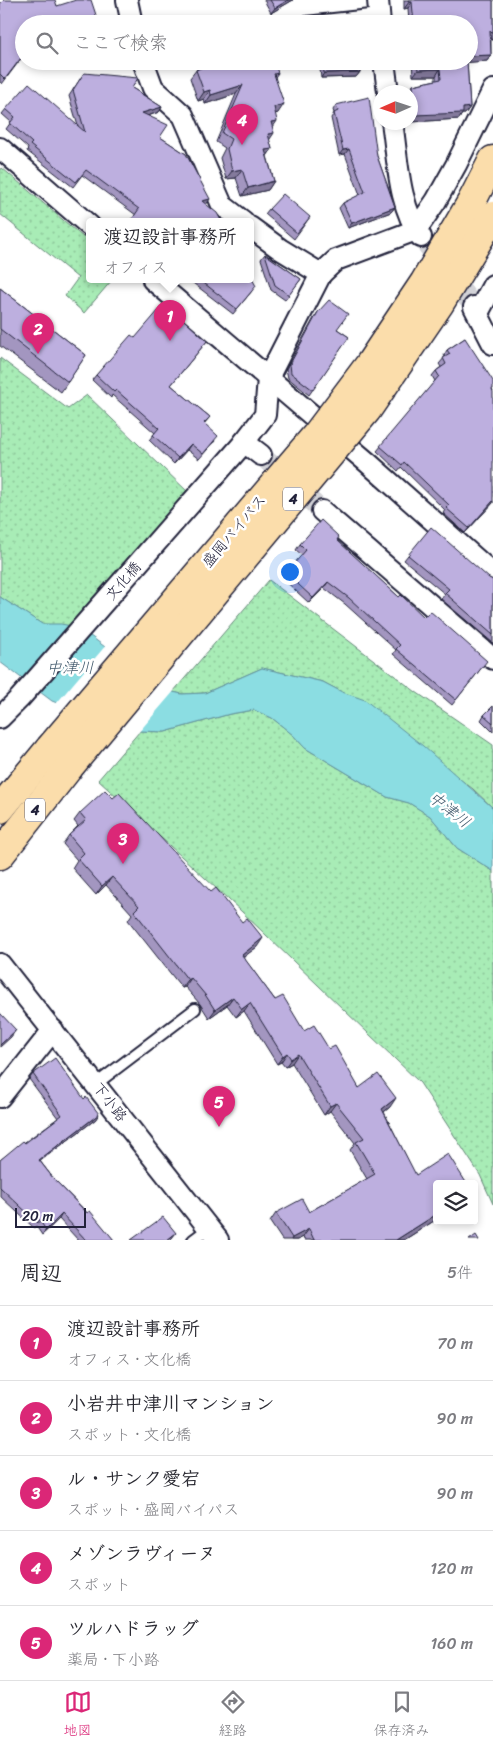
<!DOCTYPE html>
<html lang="ja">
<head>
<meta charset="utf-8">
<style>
	:root { --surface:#fff; --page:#f7f7f7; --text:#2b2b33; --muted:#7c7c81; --line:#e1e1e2; --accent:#db2777 }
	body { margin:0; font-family:Sriracha,"Klee One",sans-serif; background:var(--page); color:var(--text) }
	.controls { position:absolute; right:15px; bottom:15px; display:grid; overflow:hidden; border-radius:5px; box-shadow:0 2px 8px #0003 }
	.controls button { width:45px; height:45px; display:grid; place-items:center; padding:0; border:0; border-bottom:1px solid var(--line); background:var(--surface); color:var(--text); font:25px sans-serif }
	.compass { position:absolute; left:373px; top:85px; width:45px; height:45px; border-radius:50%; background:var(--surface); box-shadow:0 2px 8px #0003; rotate:267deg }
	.scale { position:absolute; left:15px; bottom:12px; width:71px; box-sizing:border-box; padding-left:5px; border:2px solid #22223b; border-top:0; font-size:14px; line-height:18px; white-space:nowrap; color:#22223b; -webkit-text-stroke:4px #fff; paint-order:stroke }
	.you { position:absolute; left:289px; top:571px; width:18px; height:18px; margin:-12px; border:4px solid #fff; border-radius:50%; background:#1a73e8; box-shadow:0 0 0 8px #1a73e833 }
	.badge { display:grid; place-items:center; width:32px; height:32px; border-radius:50%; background:var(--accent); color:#fff; font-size:16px; font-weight:700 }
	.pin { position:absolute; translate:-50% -41px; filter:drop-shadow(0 1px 2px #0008) }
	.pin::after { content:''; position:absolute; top:26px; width:18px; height:15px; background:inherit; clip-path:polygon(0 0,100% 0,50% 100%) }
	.popup { position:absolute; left:86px; top:218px; width:168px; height:65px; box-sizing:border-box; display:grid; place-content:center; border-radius:5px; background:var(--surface); filter:drop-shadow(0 1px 4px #0005); font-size:16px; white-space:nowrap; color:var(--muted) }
	.popup b { font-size:19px; color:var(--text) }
	.popup::after { content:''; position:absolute; left:50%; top:100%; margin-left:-10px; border:10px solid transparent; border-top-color:var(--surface) }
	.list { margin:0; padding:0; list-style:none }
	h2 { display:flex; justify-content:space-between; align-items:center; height:65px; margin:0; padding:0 20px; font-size:21px }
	h2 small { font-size:16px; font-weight:400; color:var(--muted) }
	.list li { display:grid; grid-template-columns:32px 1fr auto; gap:15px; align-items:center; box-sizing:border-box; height:75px; padding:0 20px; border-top:1px solid var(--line) }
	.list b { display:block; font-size:19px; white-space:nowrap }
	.list p { margin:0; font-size:16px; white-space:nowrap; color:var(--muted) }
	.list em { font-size:16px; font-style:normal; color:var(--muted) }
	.icon { flex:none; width:28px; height:28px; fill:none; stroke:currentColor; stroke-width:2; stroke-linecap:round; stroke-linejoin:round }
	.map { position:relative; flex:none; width:493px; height:1240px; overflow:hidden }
	.search { position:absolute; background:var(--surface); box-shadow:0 2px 8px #0003; left:15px; right:15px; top:15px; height:55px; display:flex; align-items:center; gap:12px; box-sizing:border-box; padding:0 18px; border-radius:28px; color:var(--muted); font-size:19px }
	.sheet { height:440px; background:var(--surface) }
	nav { display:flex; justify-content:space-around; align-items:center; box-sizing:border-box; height:70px; border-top:1px solid var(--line); background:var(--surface); font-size:14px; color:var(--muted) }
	nav a { display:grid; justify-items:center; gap:2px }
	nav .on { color:var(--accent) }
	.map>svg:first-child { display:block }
	.grass { fill:url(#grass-dots); stroke:#658778 }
	.water { fill:#8bdde2; stroke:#61929f }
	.pier { fill:#fff }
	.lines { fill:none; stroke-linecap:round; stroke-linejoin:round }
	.minor-tunnel { stroke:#d3d3d8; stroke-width:20; stroke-dasharray:20 10; stroke-linecap:butt }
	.service-casing { stroke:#22223b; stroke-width:14 }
	.minor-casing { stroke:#22223b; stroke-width:24 }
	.trunk-casing { stroke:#22223b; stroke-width:31 }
	.service { stroke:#fff; stroke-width:10 }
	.minor { stroke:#fff; stroke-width:20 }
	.trunk { stroke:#fbddab; stroke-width:28 }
	.trunk-bridge-casing { stroke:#22223b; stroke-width:31; stroke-linecap:butt }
	.trunk-bridge { stroke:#fbddab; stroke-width:28 }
	.wall { fill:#a396c0; stroke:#22223b }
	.shaded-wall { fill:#847a9c; stroke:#22223b }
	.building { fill:#bdafdf; stroke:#22223b }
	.labels { text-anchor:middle; stroke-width:5; stroke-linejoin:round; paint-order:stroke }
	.shield { fill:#fff; stroke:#646476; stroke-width:1 }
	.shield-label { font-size:14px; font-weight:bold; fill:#22223b }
	.street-label { font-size:15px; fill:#22223b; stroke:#fff }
	.water-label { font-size:16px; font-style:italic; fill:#425a6d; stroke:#fff }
</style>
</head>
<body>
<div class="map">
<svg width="493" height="1240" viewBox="0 0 493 1240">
	<defs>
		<pattern id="grass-dots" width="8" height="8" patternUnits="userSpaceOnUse" patternTransform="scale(1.25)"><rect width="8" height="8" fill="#a8ecb6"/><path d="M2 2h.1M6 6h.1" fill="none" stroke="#90ca9d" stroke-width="1.8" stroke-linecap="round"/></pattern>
	</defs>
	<rect width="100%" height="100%" fill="#fff"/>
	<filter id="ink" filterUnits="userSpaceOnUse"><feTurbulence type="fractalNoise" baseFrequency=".02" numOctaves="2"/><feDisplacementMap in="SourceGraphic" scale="10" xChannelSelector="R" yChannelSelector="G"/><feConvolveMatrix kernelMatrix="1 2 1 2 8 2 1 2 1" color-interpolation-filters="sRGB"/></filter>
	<g filter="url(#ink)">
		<g class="grass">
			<path d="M2 168 90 243V280H112L84 313 65 296 78 278 0 214V171Z"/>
			<path d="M0 358 68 409 87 395 188 492 71 626 42 624 0 597Z"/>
			<path d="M269 580 416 692 493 745V808L473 789 342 692 323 682 262 668 205 693 182 694 173 692Z"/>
			<path d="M254 710 272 718 293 735 305 748 387 797 409 803 430 816 457 848 493 871V1204L480 1175 420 1083 241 911 98 780 140 731 165 732 230 714Z"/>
		</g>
		<path class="water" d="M0 597 42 624H61L77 627 93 638 156 685 173 692 182 694 205 693 262 668 323 682 342 692 365 700 423 746 493 808V871L457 848 430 816 409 803 387 797 305 748 293 735 272 718 254 710 230 714 165 732 140 731 93 717 52 701 0 662Z"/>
		<path class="pier" d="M107 644 157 683 175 690 138 733 92 720 55 705Z"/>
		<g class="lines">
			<g class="minor-tunnel">
				<path d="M421 237 474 307"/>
				<path d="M261 455 322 511"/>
			</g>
			<g class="service-casing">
				<g id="service">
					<path d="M306 22 379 14"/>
					<path d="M96 1084 195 1009"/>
					<path d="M193 1240 209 1228"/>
				</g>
			</g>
			<g class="minor-casing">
				<g id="minor">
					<path d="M127 0 132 24"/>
					<path d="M378 0 380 24"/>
					<path d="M143 61 153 88 183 115 222 205 244 222"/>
					<path d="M384 61 388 92"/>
					<path d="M392 122C398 160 398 205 421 237"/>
					<path d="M0 148 90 226"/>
					<path d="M250 227 280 249 321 274"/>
					<path d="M153 280 367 462 493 574"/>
					<path d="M474 307 493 344"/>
					<path d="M478 313 493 285"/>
					<path d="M244 442 261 455"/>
					<path d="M322 511 493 659"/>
					<path d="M0 718 20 698 241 446 265 415 268 378 321 274 336 260 416 230 436 201 456 165 493 90"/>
					<path d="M0 964 218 1240"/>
					<path d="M0 1097 53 1030"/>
				</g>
			</g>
			<g class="trunk-casing">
				<g id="trunk">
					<path d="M472 201 493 160"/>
					<path d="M0 809 50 748"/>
					<path d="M0 855 70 766"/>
				</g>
			</g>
			<use href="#service" class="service"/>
			<use href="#minor" class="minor"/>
			<use href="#trunk" class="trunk"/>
			<g class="trunk-bridge-casing">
				<g id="trunk-bridge">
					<path d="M50 748 317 434 369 365 424 283 472 201"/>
					<path d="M70 766 367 410 440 303 493 216"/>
				</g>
			</g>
			<use href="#trunk-bridge" class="trunk-bridge"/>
		</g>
		<g class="wall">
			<path d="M264 0H293L271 13Z"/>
			<path d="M404 0H493V40L491 39V55L487 61 467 62 470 107 465 114H462L459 119 411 122 410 92H409L413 85 436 80V76H413L412 61H469V24H409L408 8 404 9Z"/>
			<path d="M0 4 57 6 99 24H48V23L2 84 0 82Z"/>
			<path d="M195 61H229L230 64 278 73 275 77 278 113 275 114 269 139 272 149 267 156 274 181 268 190 242 196 236 178 226 179 220 158 225 148 216 142 236 94 205 104 204 99 198 101 190 78 197 69Z"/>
			<path d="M319 61H359L360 72 356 77 321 78Z"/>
			<path d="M84 73 132 88 162 107 159 112 148 116 160 137 186 154 136 215 82 175 73 187 27 151 28 148 6 129 11 122 2 114 6 109 78 126 69 96Z"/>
			<path d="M336 105 377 156 395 207 391 212 348 228 339 208 343 203 360 195 345 154 339 155 331 118 334 113 333 110Z"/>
			<path d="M269 209 310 217 294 239 265 214Z"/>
			<path d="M265 254 301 279 285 300 271 290 261 259Z"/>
			<path d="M189 280H250L252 291 233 314Z"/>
			<path d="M0 288 86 355 61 392 0 346Z"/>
			<path d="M318 312 337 329 349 337 309 395 288 378 286 369 314 318Z"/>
			<path d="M135 338 207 341 171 385 210 417 204 424 215 441 199 459 187 450 174 464 149 440 155 433 112 395 111 398 92 380 96 375Z"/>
			<path d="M465 338 493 503 465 533 443 513 445 510 401 467 398 471 377 451 435 381 432 376 436 371 441 367 439 364 445 357 444 355 447 350Z"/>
			<path d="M337 541 399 597 483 666 452 705 393 654 396 650 345 604 324 588 309 603 282 578 302 555 296 550 300 544Z"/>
			<path d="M408 555 489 578 493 580V643L441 599 445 594 404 560Z"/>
			<path d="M493 706V732L481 720 484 715Z"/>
			<path d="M80 813 257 947 243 957 275 1000 304 1031 329 1049 359 1088 390 1107 384 1112 437 1219 404 1240H304L303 1237 298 1240H282L270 1222 276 1213 309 1212 367 1179 350 1150 355 1143 330 1111 324 1115 292 1063 285 1067 281 1062 277 1064 244 1011 236 1017 227 1005 209 1018 200 1004 185 987 182 988 128 920 132 914 106 885 96 895 72 868 77 860 63 844 69 835 78 826 74 821Z"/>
			<path d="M33 1074 96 1119 40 1161 53 1178 114 1240H78L59 1219 42 1235 36 1226 34 1228 0 1196V1160L58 1118 29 1079Z"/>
		</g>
		<g class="shaded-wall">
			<path d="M288 0H293L271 13 275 8Z"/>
			<path d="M409 2H412L408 8 404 9Z"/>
			<path d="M490 31 493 32V40L486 37Z"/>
			<path d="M491 55 487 61 462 63 463 61H469V56Z"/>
			<path d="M62 61H69L60 64Z"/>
			<path d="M440 69 436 76H413L418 70Z"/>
			<path d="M360 72 356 77 321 78 324 73Z"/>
			<path d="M243 85 236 94 205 104 211 95Z"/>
			<path d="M210 90 204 99 198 101 204 92Z"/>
			<path d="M284 104 278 113 267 116 274 107Z"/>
			<path d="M162 107 159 112 138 119 142 113Z"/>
			<path d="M470 107 465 114H462L459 119 411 122 415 115Z"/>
			<path d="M277 121 271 130V122Z"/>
			<path d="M274 133 268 142V134Z"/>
			<path d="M272 149 266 157 265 150Z"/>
			<path d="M349 149 345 154 339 155 343 150Z"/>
			<path d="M242 169 236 178 226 179 232 171Z"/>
			<path d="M274 181 268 190 242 196 248 188Z"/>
			<path d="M210 199 206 205 202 201Z"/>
			<path d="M395 207 391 212 348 228 352 223Z"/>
			<path d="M191 444 187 450 174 464 178 458Z"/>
			<path d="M493 501V503L465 533 469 528Z"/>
			<path d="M328 582 324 588 309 603 313 598Z"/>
			<path d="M112 877 106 885 96 895 102 886Z"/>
			<path d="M263 938 257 947 236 963 242 955Z"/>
			<path d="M191 978 185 987 182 988 188 980Z"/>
			<path d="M233 997 227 1005 209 1018 215 1010Z"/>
			<path d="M250 1003 244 1011 236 1017 242 1009Z"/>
			<path d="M16 1030 11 1037 0 1047V1045Z"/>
			<path d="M287 1053 281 1062 277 1064 283 1056Z"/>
			<path d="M298 1054 292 1063 285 1067 291 1059Z"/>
			<path d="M396 1098 390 1107 376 1118 382 1109Z"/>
			<path d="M336 1103 330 1111 324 1115 330 1106Z"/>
			<path d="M99 1114 96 1119 35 1165 39 1160Z"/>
			<path d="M62 1214 59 1219 42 1235 46 1230Z"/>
			<path d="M437 1214V1219L404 1240H396Z"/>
			<path d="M309 1229 303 1237 298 1240H291L292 1238Z"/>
			<path d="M176 1233 172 1238 170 1240H167Z"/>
		</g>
		<g class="building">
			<path d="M4 0H55L57 6 76 0H91L99 24H54L52 17 47 24H24V54L5 79 0 74V4Z"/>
			<path d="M270 0H288L275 8Z"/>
			<path d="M408 0H493V32L490 31 491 55 469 56V24H414L412 2H409Z"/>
			<path d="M203 61H229L230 64 237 61H274L278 73 274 74 284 104 274 107 277 121 271 122 274 133 268 134 272 149 265 150 274 181 248 188 242 169 232 171 227 149 231 139 222 133 243 85 211 95 210 90 204 92 196 70 205 66Z"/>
			<path d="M323 61H359L360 72 324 73Z"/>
			<path d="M417 61H467L470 107 463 108V113L415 115 413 85 441 79 440 69 418 70Z"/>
			<path d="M84 73 138 78 132 88 162 107 142 113 168 125 160 137 186 154 210 199 202 201 217 213 222 222H130L139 209 86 170 76 182 30 145 32 143 10 123 15 117 6 109 29 83 85 132 73 90Z"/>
			<path d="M369 97 377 156 395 207 352 223 343 203 365 192 349 149 343 150 334 113 338 111 336 105Z"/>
			<path d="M283 194 310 217 297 233 269 209Z"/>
			<path d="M265 254 301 279 289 295 275 285Z"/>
			<path d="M250 275 256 286 237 309 200 280H250Z"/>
			<path d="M0 288 86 355 68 382 0 329Z"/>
			<path d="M329 300 348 314 337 329 349 337 313 390 291 373 290 364 318 312Z"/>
			<path d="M165 303 207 341 171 385 210 417 204 423 218 436 203 454 191 444 178 458 153 435 159 428 116 390 114 392 96 375 131 335 135 338Z"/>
			<path d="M465 338 493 381V389H492L493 392V501L469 528 446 508 449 505 404 462 402 465 380 446 439 376 436 371 446 364 443 358 450 354 447 350Z"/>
			<path d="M321 520 339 537 337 540 399 597 401 595 424 617 430 611 487 661 456 700 396 649 400 645 349 598 328 582 313 598 286 573 306 550 300 544Z"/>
			<path d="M431 527 489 578 493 580V635L445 593 449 589 408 555Z"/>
			<path d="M493 706V723L484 715Z"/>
			<path d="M105 790 113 798 119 793 211 892 216 888 242 922 247 918 263 938 242 955 275 1000 283 996 304 1031 314 1025 329 1049 335 1046 359 1088 378 1074 396 1098 382 1109 416 1175 448 1154 467 1184H437V1214L396 1240H314L309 1229 292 1238 276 1213 302 1199 309 1212 375 1174 356 1142 364 1138 336 1103 330 1106 298 1054 291 1059 287 1053 283 1056 250 1003 242 1009 233 997 215 1010 206 996 191 978 188 980 134 911 139 906 112 877 102 886 78 859 84 853 69 835 86 820 80 813Z"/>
			<path d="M0 1013 16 1030 0 1045Z"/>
			<path d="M55 1058 84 1099 86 1097 99 1114 39 1160 53 1178 87 1213 90 1211 114 1240H86L62 1214 46 1230 38 1218V1223L0 1187V1160L23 1141 25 1143 62 1115 33 1074Z"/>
			<path d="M163 1217 176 1233 167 1240H131Z"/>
			<path d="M476 1235 479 1240H469Z"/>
		</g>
	</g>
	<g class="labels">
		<g class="shield">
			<rect x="283" y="487.5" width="20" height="23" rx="4"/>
			<rect x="25" y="798.5" width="20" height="23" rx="4"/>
		</g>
		<g class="shield-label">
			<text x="293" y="504">4</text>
			<text x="35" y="815">4</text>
		</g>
		<g class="street-label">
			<text transform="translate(234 531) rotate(-50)" y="5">盛岡バイパス</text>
			<text transform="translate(123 581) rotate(-49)" y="5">文化橋</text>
			<text transform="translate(110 1102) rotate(52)" y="5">下小路</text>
		</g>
		<g class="water-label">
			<text x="70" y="673">中津川</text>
			<text transform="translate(450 809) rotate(38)" y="6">中津川</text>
		</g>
	</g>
</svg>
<div class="controls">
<button><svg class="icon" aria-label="layers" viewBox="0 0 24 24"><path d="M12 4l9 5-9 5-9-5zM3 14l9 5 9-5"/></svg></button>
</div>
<svg class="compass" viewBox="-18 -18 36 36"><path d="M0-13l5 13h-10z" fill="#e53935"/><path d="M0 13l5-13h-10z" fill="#7c7c81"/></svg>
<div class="scale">20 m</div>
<div class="you"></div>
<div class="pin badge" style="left:170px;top:341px">1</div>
<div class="popup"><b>渡辺設計事務所</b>オフィス</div>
<div class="pin badge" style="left:38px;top:354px">2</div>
<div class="pin badge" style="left:123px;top:864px">3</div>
<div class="pin badge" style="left:242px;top:145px">4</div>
<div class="pin badge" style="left:219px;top:1127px">5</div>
<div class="search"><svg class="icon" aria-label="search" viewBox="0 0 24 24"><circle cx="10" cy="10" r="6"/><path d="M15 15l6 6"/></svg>ここで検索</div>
</div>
<section class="sheet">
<h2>周辺<small>5件</small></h2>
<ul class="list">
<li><span class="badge">1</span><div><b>渡辺設計事務所</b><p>オフィス · 文化橋</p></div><em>70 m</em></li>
<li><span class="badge">2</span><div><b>小岩井中津川マンション</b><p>スポット · 文化橋</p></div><em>90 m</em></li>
<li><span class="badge">3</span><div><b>ル・サンク愛宕</b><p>スポット · 盛岡バイパス</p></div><em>90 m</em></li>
<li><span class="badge">4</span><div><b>メゾンラヴィーヌ</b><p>スポット</p></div><em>120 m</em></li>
<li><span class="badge">5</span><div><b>ツルハドラッグ</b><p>薬局 · 下小路</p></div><em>160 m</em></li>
</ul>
</section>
<nav>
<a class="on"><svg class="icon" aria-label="map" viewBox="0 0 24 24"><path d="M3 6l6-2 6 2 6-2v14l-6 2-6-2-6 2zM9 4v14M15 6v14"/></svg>地図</a>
<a><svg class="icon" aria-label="directions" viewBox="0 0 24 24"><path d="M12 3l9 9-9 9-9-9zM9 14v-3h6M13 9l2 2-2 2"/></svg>経路</a>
<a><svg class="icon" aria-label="saved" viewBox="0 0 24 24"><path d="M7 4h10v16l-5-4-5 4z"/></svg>保存済み</a>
</nav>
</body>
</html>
